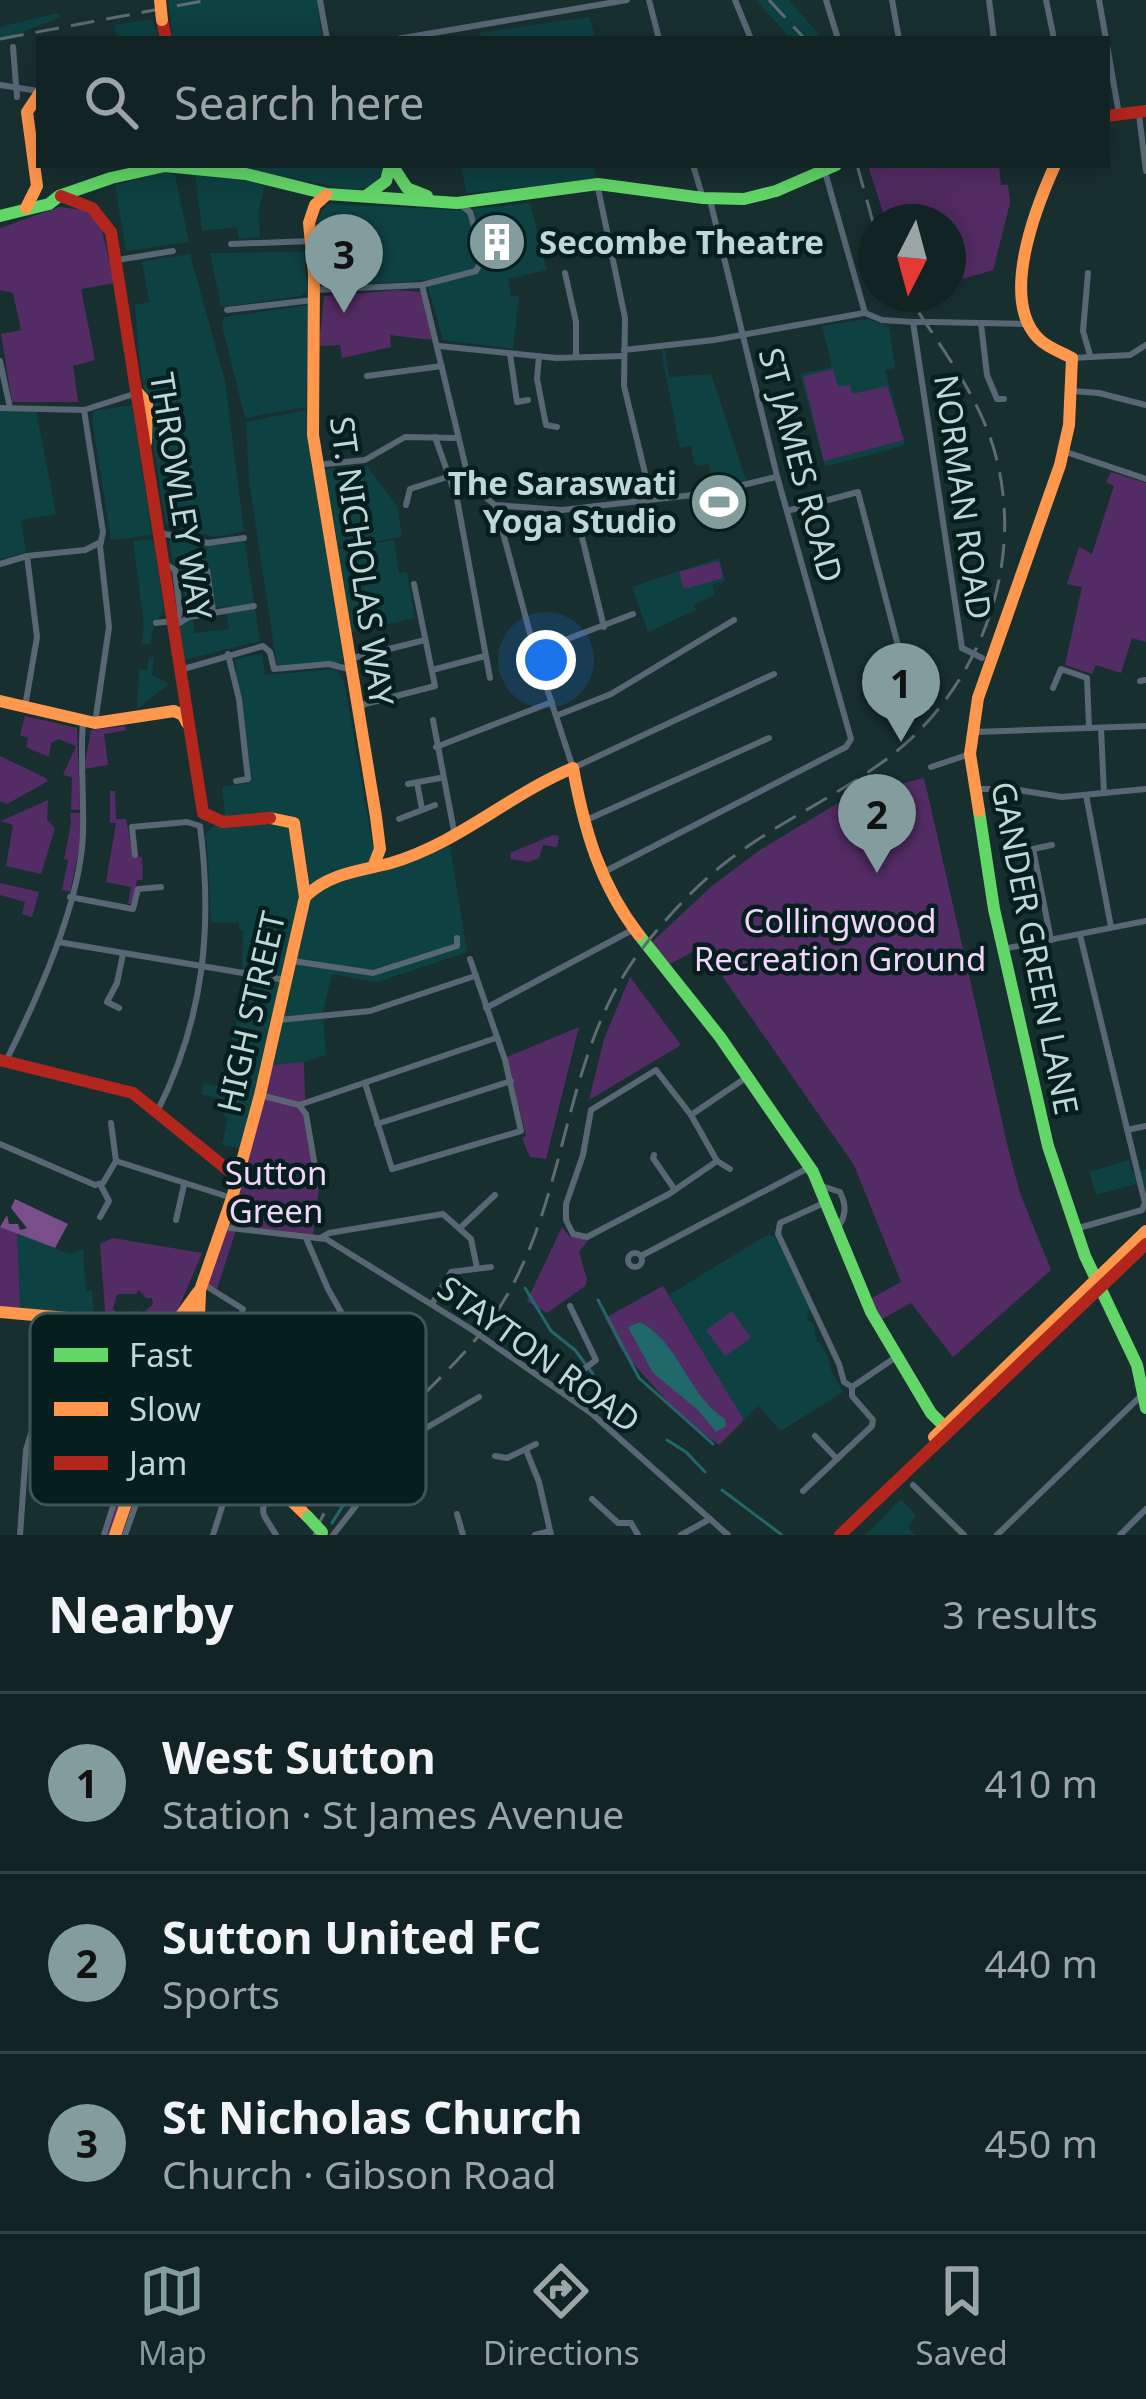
<!DOCTYPE html>
<html lang="en">
<head>
<meta charset="utf-8">
<style>
	:root { --surface:#122324; --page:#1b2b2c; --text:#f1f3f6; --muted:#9ca4a6; --line:#314041; --accent:#839d9e }
	body { margin:0; font-family:"Noto Sans",sans-serif; background:var(--page); color:var(--text) }
	.compass { position:absolute; left:858px; top:204px; width:108px; height:108px; border-radius:50%; background:var(--surface); box-shadow:0 6px 30px #0003; rotate:186deg }
	.you { position:absolute; left:546px; top:660px; width:42px; height:42px; margin:-30px; border:9px solid #fff; border-radius:50%; background:#1a73e8; box-shadow:0 0 0 18px #1a73e833 }
	.badge { display:grid; place-items:center; width:78px; height:78px; border-radius:50%; background:var(--accent); color:#111; font-size:39px; font-weight:700 }
	.pin { position:absolute; translate:-50% -99px; filter:drop-shadow(0 3px 6px #0008) }
	.pin::after { content:''; position:absolute; top:63px; width:42px; height:36px; background:inherit; clip-path:polygon(0 0,100% 0,50% 100%) }
	.list { margin:0; padding:0; list-style:none }
	h2 { display:flex; justify-content:space-between; align-items:center; height:156px; margin:0; padding:0 48px; font-size:51px }
	h2 small { font-size:39px; font-weight:400; color:var(--muted) }
	.list li { display:grid; grid-template-columns:78px 1fr auto; gap:36px; align-items:center; box-sizing:border-box; height:180px; padding:0 48px; border-top:3px solid var(--line) }
	.list b { display:block; font-size:45px; white-space:nowrap }
	.list p { margin:0; font-size:39px; white-space:nowrap; color:var(--muted) }
	.list em { font-size:39px; font-style:normal; color:var(--muted) }
	.icon { flex:none; width:66px; height:66px; fill:none; stroke:currentColor; stroke-width:2; stroke-linecap:round; stroke-linejoin:round }
	.map { position:relative; flex:none; width:1146px; height:1535px; overflow:hidden }
	.search { position:absolute; background:var(--surface); box-shadow:0 6px 30px #0003; left:36px; right:36px; top:36px; height:132px; display:flex; align-items:center; gap:30px; box-sizing:border-box; padding:0 42px; border-radius:0px; color:var(--muted); font-size:45px }
	.sheet { height:696px; background:var(--surface) }
	nav { display:flex; justify-content:space-around; align-items:center; box-sizing:border-box; height:168px; border-top:3px solid var(--line); background:var(--surface); font-size:33px; color:var(--muted) }
	nav a { display:grid; justify-items:center; gap:6px }
	nav .on { color:var(--accent) }
	.map>svg:first-child { display:block }
	.built { fill:#0e4142 }
	.green { fill:#542c65; fill-rule:evenodd }
	.forest { fill:#784e8b }
	.water { fill:#21686a }
	.lines { fill:none; stroke-linecap:round; stroke-linejoin:round }
	.stream { stroke:#21686a; stroke-width:3 }
	.street { stroke:#596674; stroke-width:6 }
	.fast { stroke:#63d668; stroke-width:12 }
	.slow { stroke:#ff974d; stroke-width:12 }
	.jam { stroke:#b3261e; stroke-width:12 }
	.rail { stroke:#5e6b73; stroke-width:3; stroke-dasharray:24 12; stroke-linecap:butt }
	.street-bridge { stroke:#596674; stroke-width:6 }
	.fast-bridge { stroke:#63d668; stroke-width:12 }
	.slow-bridge { stroke:#ff974d; stroke-width:12 }
	.labels { text-anchor:middle; stroke-width:9; stroke-linejoin:round; paint-order:stroke }
	.poi-label { font-size:33px; font-weight:bold; fill:#bdd8d9; stroke:#071e1e; text-anchor:start }
	.street-label { font-size:33px; fill:#bdd8d9; stroke:#071e1e }
	.park-label { font-size:33px; fill:#f1d5fb; stroke:#071e1e }
	.key { fill:#071e1e; stroke:#3e5656; stroke-width:3 }
	.key-label { font-size:33px; fill:#bdd8d9 }
</style>
</head>
<body>
<div class="map">
<svg width="1146" height="1535" viewBox="0 0 1146 1535">
	<rect width="100%" height="100%" fill="#182f30"/>
	<g class="built">
		<path d="M168 0H317L322 39H173Z"/>
		<path d="M756 0H789L823 39H791Z"/>
		<path d="M58 13 60 18 0 40V27Z"/>
		<path d="M589 17 596 39H480L479 33Z"/>
		<path d="M153 19 159 39H117L114 25Z"/>
		<path d="M220 165H381L382 173 372 186 354 190Z"/>
		<path d="M460 165H594L597 180 467 193Z"/>
		<path d="M163 172 175 175 189 242 126 251 115 185Z"/>
		<path d="M195 174 245 179 265 187 258 212 260 237 239 239 237 227 202 231Z"/>
		<path d="M530 203 547 270 508 279 511 296H519L513 349 443 340 426 280 321 288 315 225 326 204 459 210Z"/>
		<path d="M304 252 307 291 301 296 221 307 210 253Z"/>
		<path d="M190 254 225 381 244 531 215 537 166 524 139 357 135 305 149 302 142 261Z"/>
		<path d="M309 305 306 407 245 418 222 325 224 317Z"/>
		<path d="M868 319 889 326 895 368 885 370 905 445 825 467 800 374 832 367 822 326Z"/>
		<path d="M661 350H665L669 377 711 374 747 483 715 491 709 464 695 466 691 446 680 448Z"/>
		<path d="M132 405 152 535 111 540 92 420 94 411Z"/>
		<path d="M0 410H36L56 514 21 520 26 552 0 559Z"/>
		<path d="M306 410 312 470 367 466 397 506 402 537 328 549 343 662 277 667 249 480 246 422Z"/>
		<path d="M150 539 154 544 164 611 154 625 150 645 141 644 144 625 133 541Z"/>
		<path d="M169 540 204 546 245 542 260 641 184 660 177 628 180 622 192 618 195 633 229 629 225 607 187 610 182 578 174 566Z"/>
		<path d="M394 540 399 573 407 572 415 618 351 632 337 549Z"/>
		<path d="M719 558 725 581 712 585 715 595 694 604 696 610 648 632 632 587Z"/>
		<path d="M262 654 265 675 336 669 344 682 352 725 374 854 372 871 406 862 449 841 467 952 377 982 332 974 323 1012 326 1055 304 1062 264 1065 243 1149 222 1145 228 1118 224 1116 227 1102 201 1094 204 1083 218 1086 250 975 242 972 243 930H239V923L211 922 207 842 202 838 225 813 222 787 248 783 235 659Z"/>
		<path d="M149 657H154L152 675 169 684 137 709 139 669 147 670Z"/>
		<path d="M1129 1160 1133 1173 1146 1169V1190L1143 1182 1096 1195 1089 1172Z"/>
		<path d="M0 1227 70 1254 83 1249 86 1291H92L95 1323 0 1311Z"/>
		<path d="M767 1235 775 1236 810 1307 807 1319 814 1325 816 1340 826 1351 832 1373 843 1392 781 1431 758 1406 744 1420 669 1295Z"/>
		<path d="M901 1499 916 1515 908 1527 915 1535H866Z"/>
	</g>
	<g class="green">
		<path d="M868 165H999L1001 185H1008L1010 203 993 270 948 283V222H886Z"/>
		<path d="M59 207 83 210 99 220 115 283 81 289 95 360 73 366 78 402H12L1 334 21 330 13 293 0 290V228Z"/>
		<path d="M398 290 421 292 432 340 390 335 391 347 342 358 340 345 319 346 324 296Z"/>
		<path d="M833 369 838 387 850 385 852 394 887 386 904 440 824 461 803 377Z"/>
		<path d="M1111 472 1146 483V642L1132 638 1121 673 1096 665 1092 674 1065 665 1082 587 1067 584 1079 547 1092 554 1114 486 1106 482Z"/>
		<path d="M719 561 723 578 684 589 679 572Z"/>
		<path d="M25 716 77 728 80 810H71L72 777 63 775 76 746 58 739 51 743 49 757 26 747 28 738 20 735Z"/>
		<path d="M125 726 126 730 104 734 108 765 84 769 91 730Z"/>
		<path d="M0 756 46 778 48 781 7 804 0 801Z"/>
		<path d="M924 778 1009 1152 1020 1193 1051 1270 953 1357 911 1303 882 1319 870 1299 901 1282 854 1165 702 947 670 964 652 942 712 886 760 850 878 779 885 788Z"/>
		<path d="M110 791H115L116 819H126L133 856 142 857 143 880H137L133 904H128L131 887 106 882 116 823H110Z"/>
		<path d="M48 800 47 820 55 828 41 874 6 866 13 825 1 821Z"/>
		<path d="M70 813H81L82 834 70 892 62 890 68 860 64 859 71 824Z"/>
		<path d="M553 835 559 836 557 847 543 845 539 858 529 862 511 859 510 853Z"/>
		<path d="M0 883 39 892 32 917 22 914 25 902 0 895Z"/>
		<path d="M630 977 681 1045 589 1100 604 1039Z"/>
		<path d="M579 1027 546 1159 530 1157 522 1138 526 1136 507 1057Z"/>
		<path d="M304 1062 305 1100 297 1105 305 1116 316 1185 319 1187 313 1235 224 1227 268 1065Z"/>
		<path d="M0 1227 17 1233 20 1311H0Z"/>
		<path d="M562 1227 569 1236 588 1240 579 1252 587 1280 585 1286 547 1313 527 1301Z"/>
		<path d="M222 1229 236 1230 217 1289 204 1283Z"/>
		<path d="M113 1238 202 1253 168 1333 158 1335 106 1323 100 1244ZM139 1290 146 1298H152L153 1304 141 1315 138 1311 118 1313 113 1309 117 1294H136Z"/>
		<path d="M663 1286 744 1420 719 1445 681 1417 622 1351 605 1318Z"/>
		<path d="M198 1294 163 1389 152 1386C148 1355 107 1343 85 1327V1323L164 1340 190 1299Z"/>
		<path d="M732 1311 751 1338 725 1356 706 1330Z"/>
		<path d="M153 1391 159 1393 112 1535H107Z"/>
		<path d="M187 1409 195 1410 291 1500 286 1505 271 1490 268 1493 189 1421H166Z"/>
	</g>
	<path class="forest" d="M15 1199 68 1224 55 1248 0 1227 7 1215 9 1224H18L20 1230 27 1228 11 1208Z"/>
	<path class="water" d="M640 1322C680 1343 687 1395 725 1419L726 1426 716 1432 698 1410 653 1373 628 1327Z"/>
	<g class="lines">
		<g class="stream">
			<path d="M525 1288 551 1331 575 1350 593 1374"/>
			<path d="M598 1300 639 1378 713 1444"/>
			<path d="M667 1440 686 1452 705 1472"/>
			<path d="M722 1490 782 1535"/>
			<path d="M332 1523 354 1488"/>
		</g>
		<g class="street">
			<path d="M320 0 327 39"/>
			<path d="M649 0 659 39"/>
			<path d="M735 0 751 39"/>
			<path d="M826 0 838 39"/>
			<path d="M892 0 899 39"/>
			<path d="M989 0 994 39"/>
			<path d="M1046 0 1054 39"/>
			<path d="M1099 0 1106 39"/>
			<path d="M397 39 627 0"/>
			<path d="M1107 45 1119 114"/>
			<path d="M13 47 17 97"/>
			<path d="M0 85 38 91"/>
			<path d="M1139 115 1146 171"/>
			<path d="M693 165 702 195"/>
			<path d="M825 172 865 313"/>
			<path d="M598 188 625 318 624 386 651 498"/>
			<path d="M231 244 311 241"/>
			<path d="M117 260 173 251"/>
			<path d="M565 273 576 322V357"/>
			<path d="M1088 273 1083 331 1090 355"/>
			<path d="M422 285 470 485 495 505 562 510 710 493 776 477"/>
			<path d="M315 290 422 285 476 271 483 258 470 212 462 206"/>
			<path d="M227 310 313 300"/>
			<path d="M865 313 882 320 913 322 962 648"/>
			<path d="M932 322 1028 324"/>
			<path d="M981 324 987 375 997 399H1004"/>
			<path d="M439 346 556 358 624 356"/>
			<path d="M624 350 714 340 864 313"/>
			<path d="M510 354 517 402 528 400"/>
			<path d="M539 356 537 379 546 425 557 427"/>
			<path d="M1072 358 1130 355 1146 345"/>
			<path d="M0 361 10 408"/>
			<path d="M367 376 442 366"/>
			<path d="M1072 391 1099 393 1146 405"/>
			<path d="M0 408 84 410 137 393"/>
			<path d="M84 410 103 532 100 546 109 627 95 723"/>
			<path d="M435 437 457 499 490 678"/>
			<path d="M1063 451 1146 479"/>
			<path d="M316 465 365 460 405 437 456 438"/>
			<path d="M406 505 410 489 447 477"/>
			<path d="M496 507 535 652 573 768 774 674"/>
			<path d="M575 509 604 627"/>
			<path d="M787 511 858 492 914 707"/>
			<path d="M160 533 208 543 244 538"/>
			<path d="M164 563 175 570 180 611 177 622"/>
			<path d="M0 564 27 556 85 550 101 542"/>
			<path d="M207 570 213 612"/>
			<path d="M156 623 172 621"/>
			<path d="M173 627 189 617 254 606"/>
			<path d="M536 651 633 614"/>
			<path d="M228 654 239 699 248 779 236 781"/>
			<path d="M357 657 425 640"/>
			<path d="M180 670 263 646 270 652 274 669 329 664 352 670"/>
			<path d="M432 670 485 656"/>
			<path d="M1140 681 1146 680"/>
			<path d="M1053 688 1061 669 1087 678 1089 728"/>
			<path d="M25 707 37 637 27 556"/>
			<path d="M358 710 365 704 435 686 414 584"/>
			<path d="M558 715 611 694 734 620"/>
			<path d="M433 720 454 831"/>
			<path d="M1101 728 1104 793"/>
			<path d="M974 732 1146 726"/>
			<path d="M436 747 552 702"/>
			<path d="M931 767 970 754"/>
			<path d="M417 783 422 809"/>
			<path d="M408 784 440 778"/>
			<path d="M977 789H1012L1062 797 1146 789"/>
			<path d="M1086 795 1111 927"/>
			<path d="M399 819 435 805"/>
			<path d="M582 822 769 738"/>
			<path d="M135 855 132 827 187 822 200 826C213 927 204 1019 157 1112"/>
			<path d="M602 873 846 747 851 739 777 476 710 200"/>
			<path d="M70 897 133 909 138 889 161 887"/>
			<path d="M1051 940 1033 849 1052 845"/>
			<path d="M58 942 285 980"/>
			<path d="M1003 949 1146 921"/>
			<path d="M293 961 373 973 457 946V938"/>
			<path d="M119 1008 107 1002 117 983 123 954"/>
			<path d="M486 1008 634 929"/>
			<path d="M279 1020 370 1011 475 976"/>
			<path d="M6 1061C37 999 81 902 83 833 84 795 80 758 83 721"/>
			<path d="M656 1070 691 1115 717 1161 669 1194 587 1237 573 1234 566 1220V1204L583 1155 591 1110Z"/>
			<path d="M365 1083 392 1169 521 1131 505 1060 470 959"/>
			<path d="M260 1095 299 1105 496 1038"/>
			<path d="M299 1105 306 1114 318 1184"/>
			<path d="M691 1115 747 1077"/>
			<path d="M111 1123 116 1161"/>
			<path d="M377 1124 511 1081"/>
			<path d="M1127 1130 1146 1126"/>
			<path d="M0 1144 95 1185 103 1183 116 1161 232 1198"/>
			<path d="M654 1155 653 1158 675 1190"/>
			<path d="M717 1161 730 1169"/>
			<path d="M819 1185 840 1192C847 1206 846 1216 837 1229"/>
			<path d="M100 1217 109 1201 100 1184"/>
			<path d="M176 1220 184 1185"/>
			<path d="M222 1227 326 1239 471 1329 591 1413 728 1535"/>
			<path d="M460 1228 495 1195"/>
			<path d="M1075 1229 1142 1210 1145 1203 1080 935"/>
			<path d="M306 1238 328 1289 374 1370"/>
			<path d="M320 1238 329 1233 443 1214 471 1239 477 1268"/>
			<circle cx="635" cy="1260" r="7"/>
			<path d="M641 1256 810 1167"/>
			<path d="M203 1284 243 1309 233 1344 337 1384"/>
			<path d="M432 1304 451 1272 491 1267"/>
			<path d="M106 1328C109 1353 142 1358 151 1382L123 1477"/>
			<path d="M852 1387 896 1357"/>
			<path d="M558 1389 596 1360 570 1306"/>
			<path d="M36 1416 132 1446"/>
			<path d="M815 1436 837 1459"/>
			<path d="M526 1450 539 1482 551 1535"/>
			<path d="M194 1454 228 1488 213 1535"/>
			<path d="M495 1456 507 1458 536 1444"/>
			<path d="M275 1483C257 1516 261 1509 276 1535"/>
			<path d="M913 1485 964 1535"/>
			<path d="M803 1491 872 1426 873 1420 852 1396V1387L844 1382 839 1364 778 1234 780 1223 826 1202"/>
			<path d="M592 1499 618 1523H631L638 1535"/>
			<path d="M457 1514 463 1535"/>
			<path d="M20 1535 26 1450 67 1318"/>
			<path d="M104 1535 122 1478"/>
			<path d="M125 1535 165 1422 185 1400"/>
			<path d="M333 1535 409 1438 479 1397"/>
			<path d="M535 1535 550 1531"/>
			<path d="M681 1535 710 1519"/>
			<path d="M997 1535 1144 1393"/>
			<path d="M1120 1535 1146 1509"/>
		</g>
		<g class="fast">
			<path d="M392 165 407 188 427 196"/>
			<path d="M366 196 386 181 390 165"/>
			<path d="M0 216 49 204 59 196 111 178 165 166 246 174 327 194 457 203 598 184 703 198 744 199 776 191 836 165"/>
			<path d="M979 811 994 909 1048 1146 1085 1256 1137 1365 1146 1408"/>
			<path d="M639 935 720 1037 813 1172 871 1312 931 1413 944 1426"/>
		</g>
		<g class="slow">
			<path d="M326 195 315 205 309 223 314 274 313 435 376 817 380 849 373 867"/>
			<path d="M26 208 37 186 27 112 39 94"/>
			<path d="M138 393 147 403 146 442"/>
			<path d="M0 701 95 723 174 711 183 715 187 723"/>
			<path d="M979 811 970 754 978 698 1060 465 1069 425 1072 358C1061 352 1048 348 1039 339 999 300 1036 207 1055 165"/>
			<path d="M306 896C329 873 361 871 391 863 457 844 510 794 573 768 584 829 600 885 639 935"/>
			<path d="M200 1293 199 1317 177 1390 308 1517"/>
			<path d="M0 1312 67 1318 164 1339 198 1292"/>
			<path d="M934 1437 1146 1231"/>
			<path d="M115 1535 232 1198 260 1095 305 897 294 823 270 818"/>
		</g>
		<g class="jam">
			<path d="M162 20 166 39"/>
			<path d="M1107 116 1146 111"/>
			<path d="M61 196 92 208 111 232 203 813 223 822 270 818"/>
			<path d="M0 1060 133 1093 228 1170 239 1174"/>
			<path d="M840 1535 1146 1244"/>
		</g>
		<g class="rail">
			<path d="M769 0 805 39"/>
			<path d="M0 39 208 0"/>
			<path d="M857 165 876 233"/>
			<path d="M314 1535C353 1438 454 1385 506 1297 571 1186 563 1047 645 945 667 917 693 889 720 867 771 825 835 798 888 758 982 687 1029 557 992 443 974 388 937 343 907 294"/>
		</g>
		<g class="street-bridge">
			<path d="M913 322H932"/>
			<path d="M962 648 982 658"/>
		</g>
		<path class="fast-bridge" d="M308 1517 322 1532"/>
		<path class="slow-bridge" d="M160 0 162 20"/>
	</g>
	<defs>
		<g id="building-disc" transform="scale(3)"><circle r="9.5" fill="#839d9e" stroke="#071e1e"/><path d="M-4-6H4V6H1V3H-1V6H-4ZM-2.5-4.3h1.7v1.8h-1.7ZM.8-4.3h1.7v1.8H.8ZM-2.5-1h1.7V.8h-1.7ZM.8-1h1.7V.8H.8Z" fill="#fff"/></g>
		<g id="stadium-disc" transform="scale(3)"><circle r="9.5" fill="#839d9e" stroke="#071e1e"/><path d="M0-5a6.5 5 0 1 0 0 10a6.5 5 0 1 0 0-10ZM-3.5-1.8h7v3.6h-7Z" fill="#fff"/></g>
	</defs>
	<g fill-rule="evenodd">
		<use href="#building-disc" x="497" y="242"/>
		<use href="#stadium-disc" x="719" y="502"/>
	</g>
	<g class="labels">
		<g class="poi-label">
			<text x="539" y="254">Secombe Theatre</text>
			<text x="677" y="495" text-anchor="end">The Saraswati<tspan x="677" dy="38">Yoga Studio</tspan></text>
		</g>
		<g class="street-label">
			<text transform="translate(801 465) rotate(75)" y="12">ST JAMES ROAD</text>
			<text transform="translate(181 496) rotate(81)" y="12">THROWLEY WAY</text>
			<text transform="translate(963 497) rotate(82)" y="12">NORMAN ROAD</text>
			<text transform="translate(362 561) rotate(82)" y="12">ST. NICHOLAS WAY</text>
			<text transform="translate(1035 948) rotate(79)" y="12">GANDER GREEN LANE</text>
			<text transform="translate(251 1012) rotate(-77)" y="12">HIGH STREET</text>
			<text transform="translate(539 1354) rotate(36)" y="12">STAYTON ROAD</text>
		</g>
		<g class="park-label">
			<text x="840" y="933">Collingwood<tspan x="840" dy="38">Recreation Ground</tspan></text>
			<text x="276" y="1185">Sutton<tspan x="276" dy="38">Green</tspan></text>
		</g>
	</g>
	<rect x="30" y="1313" width="396" height="192" rx="18" class="key"/>
	<rect x="54" y="1348" width="54" height="14" fill="#63d668"/>
	<rect x="54" y="1402" width="54" height="14" fill="#ff974d"/>
	<rect x="54" y="1456" width="54" height="14" fill="#b3261e"/>
	<g class="key-label">
		<text x="129" y="1367">Fast</text>
		<text x="129" y="1421">Slow</text>
		<text x="129" y="1475">Jam</text>
	</g>
</svg>
<svg class="compass" viewBox="-18 -18 36 36"><path d="M0-13l5 13h-10z" fill="#e53935"/><path d="M0 13l5-13h-10z" fill="#9ca4a6"/></svg>
<div class="you"></div>
<div class="pin badge" style="left:901px;top:742px">1</div>
<div class="pin badge" style="left:877px;top:873px">2</div>
<div class="pin badge" style="left:344px;top:313px">3</div>
<div class="search"><svg class="icon" aria-label="search" viewBox="0 0 24 24"><circle cx="10" cy="10" r="6"/><path d="M15 15l6 6"/></svg>Search here</div>
</div>
<section class="sheet">
<h2>Nearby<small>3 results</small></h2>
<ul class="list">
<li><span class="badge">1</span><div><b>West Sutton</b><p>Station · St James Avenue</p></div><em>410 m</em></li>
<li><span class="badge">2</span><div><b>Sutton United FC</b><p>Sports</p></div><em>440 m</em></li>
<li><span class="badge">3</span><div><b>St Nicholas Church</b><p>Church · Gibson Road</p></div><em>450 m</em></li>
</ul>
</section>
<nav>
<a class="on"><svg class="icon" aria-label="map" viewBox="0 0 24 24"><path d="M3 6l6-2 6 2 6-2v14l-6 2-6-2-6 2zM9 4v14M15 6v14"/></svg>Map</a>
<a><svg class="icon" aria-label="directions" viewBox="0 0 24 24"><path d="M12 3l9 9-9 9-9-9zM9 14v-3h6M13 9l2 2-2 2"/></svg>Directions</a>
<a><svg class="icon" aria-label="saved" viewBox="0 0 24 24"><path d="M7 4h10v16l-5-4-5 4z"/></svg>Saved</a>
</nav>
</body>
</html>
